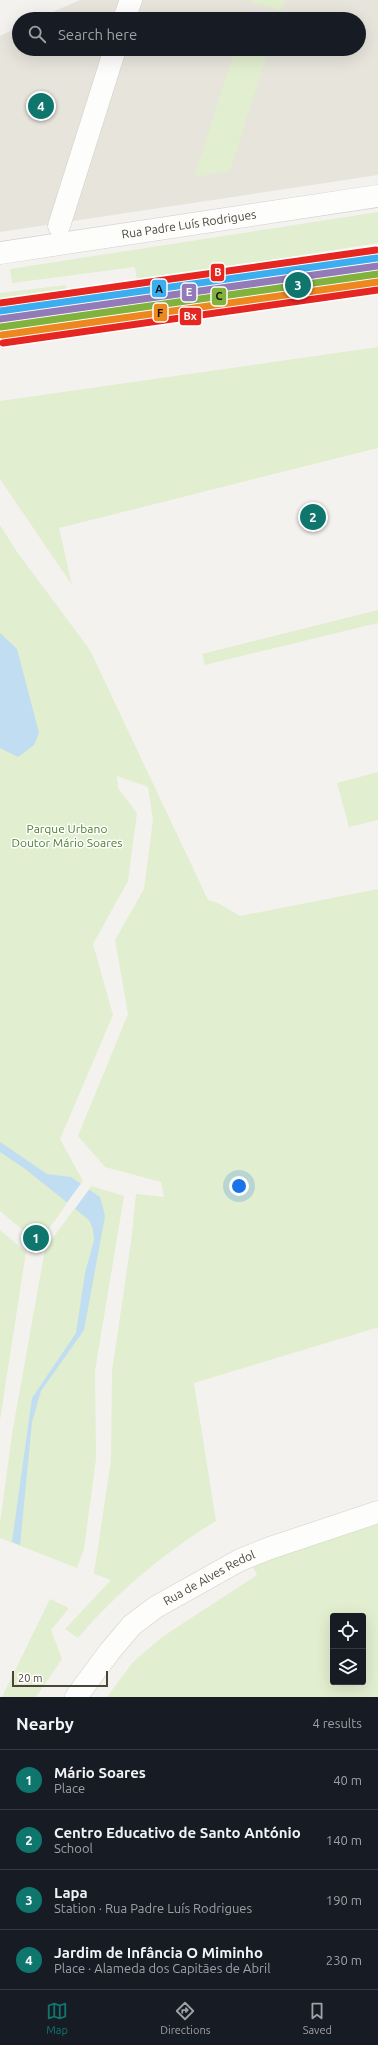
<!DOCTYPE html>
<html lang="en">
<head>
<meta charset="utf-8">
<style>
	:root { --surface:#171b24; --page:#20242c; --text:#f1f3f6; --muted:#9ea1a6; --line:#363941; --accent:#0f766e }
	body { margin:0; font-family:Ubuntu,sans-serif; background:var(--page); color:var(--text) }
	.controls { position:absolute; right:12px; bottom:12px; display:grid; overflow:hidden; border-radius:4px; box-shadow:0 4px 16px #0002 }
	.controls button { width:36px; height:36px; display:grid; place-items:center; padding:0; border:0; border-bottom:1px solid var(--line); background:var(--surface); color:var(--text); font:20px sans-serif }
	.scale { position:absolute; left:12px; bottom:10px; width:96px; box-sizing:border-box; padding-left:4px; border:2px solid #4b4439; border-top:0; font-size:11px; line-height:14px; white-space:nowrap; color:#4b4439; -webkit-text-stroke:3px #fff; paint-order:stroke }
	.you { position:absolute; left:239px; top:1186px; width:14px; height:14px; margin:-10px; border:3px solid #fff; border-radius:50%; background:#1a73e8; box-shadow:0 0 0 6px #1a73e833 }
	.badge { display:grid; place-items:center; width:26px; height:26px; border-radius:50%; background:var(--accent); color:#fff; font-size:13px; font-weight:700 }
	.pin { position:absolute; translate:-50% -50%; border:2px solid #fff; box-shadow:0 1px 4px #0006 }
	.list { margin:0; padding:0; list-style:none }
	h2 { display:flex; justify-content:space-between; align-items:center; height:52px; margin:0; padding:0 16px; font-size:17px }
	h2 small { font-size:13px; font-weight:400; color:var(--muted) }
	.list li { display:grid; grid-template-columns:26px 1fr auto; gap:12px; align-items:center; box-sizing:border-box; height:60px; padding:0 16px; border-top:1px solid var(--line) }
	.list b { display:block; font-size:15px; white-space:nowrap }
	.list p { margin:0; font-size:13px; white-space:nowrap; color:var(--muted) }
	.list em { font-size:13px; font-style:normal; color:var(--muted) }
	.icon { flex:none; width:22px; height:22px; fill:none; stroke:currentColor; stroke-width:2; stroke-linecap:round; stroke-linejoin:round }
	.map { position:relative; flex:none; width:378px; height:1697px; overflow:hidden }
	.search { position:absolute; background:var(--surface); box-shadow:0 4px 16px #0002; left:12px; right:12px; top:12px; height:44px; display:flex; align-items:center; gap:10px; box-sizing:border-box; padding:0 14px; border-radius:22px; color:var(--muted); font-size:15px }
	.sheet { height:292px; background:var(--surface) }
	nav { display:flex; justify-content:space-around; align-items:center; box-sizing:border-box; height:56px; border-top:1px solid var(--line); background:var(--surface); font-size:11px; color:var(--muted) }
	nav a { display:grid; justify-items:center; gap:2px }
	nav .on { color:var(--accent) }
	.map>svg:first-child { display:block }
	.residential { fill:#e7e4dc }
	.green { fill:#e1eecf; fill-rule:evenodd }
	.water { fill:#c0ddf1 }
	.pier { fill:#f4f2ee }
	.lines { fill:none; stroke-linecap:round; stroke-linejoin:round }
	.street-casing { stroke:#d2d0cb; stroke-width:23 }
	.street { stroke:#fdfdfc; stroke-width:22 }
	.rail-1-casing { stroke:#fff; stroke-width:10 }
	.rail-2-casing { stroke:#fff; stroke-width:10 }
	.rail-3-casing { stroke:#fff; stroke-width:10 }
	.rail-4-casing { stroke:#fff; stroke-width:10 }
	.rail-5-casing { stroke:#fff; stroke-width:10 }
	.rail-6-casing { stroke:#fff; stroke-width:10 }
	.rail-1 { stroke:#937bb8; stroke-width:7 }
	.rail-2 { stroke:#81b23d; stroke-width:7 }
	.rail-3 { stroke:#3caeef; stroke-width:7 }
	.rail-4 { stroke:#ed8720; stroke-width:7 }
	.rail-5 { stroke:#e62621; stroke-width:7 }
	.rail-6 { stroke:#e62621; stroke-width:7 }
	.labels { text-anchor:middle; stroke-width:3; stroke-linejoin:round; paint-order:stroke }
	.street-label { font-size:12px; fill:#4b4439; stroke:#fff }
	.park-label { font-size:12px; fill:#4a7f2a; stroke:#fff }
	.line-badge { stroke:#fff; stroke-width:1.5 }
	.badge-label { font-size:11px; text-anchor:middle; font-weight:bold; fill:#fff }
	.pale-badge-label { font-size:11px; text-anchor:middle; font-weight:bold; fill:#111 }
</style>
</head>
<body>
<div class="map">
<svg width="378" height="1697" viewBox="0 0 378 1697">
	<rect width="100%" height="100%" fill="#f4f2ee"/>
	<path class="residential" d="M80 0H378V175L0 232V36L19 27V49H359V19H37Z"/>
	<g class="green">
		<path d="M252 0H285L281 11 251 2Z"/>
		<path d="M235 49H269L230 171 194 177Z"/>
		<path d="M378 212V243L137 281 135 267 12 283 10 269Z"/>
		<path d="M66 285 68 302 0 312V293Z"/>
		<path d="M378 347V448L59 528 72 585 0 479V401Z"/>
		<path d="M0 525 17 552 90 650 208 900 218 903 240 916 378 889V1329L376 1328 194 1383 216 1521C165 1552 117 1592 78 1638L65 1629 111 1580 94 1574 111 1460 112 1371 131 1242 136 1194 164 1197 161 1182 105 1167 78 1136 128 1014 115 940 144 889 153 820 148 787 117 776 118 788 137 813 128 881 93 944 113 1015 60 1139 83 1181 43 1237 30 1236 0 1211Z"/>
		<path d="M378 610V623L205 665 202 654Z"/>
		<path d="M378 772V820L349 827 337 783Z"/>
		<path d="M91 1186 124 1196 95 1371 96 1459 84 1549 77 1568 0 1538V1524L12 1434 45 1249Z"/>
		<path d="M0 1230 26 1252 0 1420Z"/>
		<path d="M378 1523V1697H107L133 1662 162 1637 257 1575 252 1566 284 1550ZM333 1616H363V1682H333Z"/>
		<path d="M50 1599 69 1608 51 1630 62 1659 36 1697H2Z"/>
	</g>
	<g class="water">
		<path d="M0 633 17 649 39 733 34 745 18 757 0 748Z"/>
		<path d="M0 1142 47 1174 71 1177 100 1197 105 1216 84 1330 41 1391 32 1422 20 1545 12 1542 32 1398 76 1333 85 1273 94 1240 93 1229 89 1220 24 1168 0 1152Z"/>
	</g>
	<path class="pier" d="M82 1182 90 1188 74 1210 66 1204Z"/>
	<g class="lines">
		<g class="street-casing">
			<g id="street">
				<path d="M124 19 131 0"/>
				<path d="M59 226 115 49"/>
				<path id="s1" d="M0 253 378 196"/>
				<path id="s2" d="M76 1697 110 1651 132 1625 156 1607 240 1560 270 1548 378 1512"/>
			</g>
		</g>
		<use href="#street" class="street"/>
		<g class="rail-1-casing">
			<path id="rail-1" d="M0 319 378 266"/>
		</g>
		<g class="rail-2-casing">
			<path id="rail-2" d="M1 327 378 274"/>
		</g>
		<g class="rail-3-casing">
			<path id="rail-3" d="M0 311 377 258"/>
		</g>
		<g class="rail-4-casing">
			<path id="rail-4" d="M2 335 378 282"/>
		</g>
		<g class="rail-5-casing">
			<path id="rail-5" d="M0 303 376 250"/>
		</g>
		<g class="rail-6-casing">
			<path id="rail-6" d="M3 343 378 290"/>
		</g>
		<use href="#rail-1" class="rail-1"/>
		<use href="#rail-2" class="rail-2"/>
		<use href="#rail-3" class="rail-3"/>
		<use href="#rail-4" class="rail-4"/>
		<use href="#rail-5" class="rail-5"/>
		<use href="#rail-6" class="rail-6"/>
	</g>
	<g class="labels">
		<g class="street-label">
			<text dy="4" stroke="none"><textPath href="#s1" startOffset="191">Rua Padre Luís Rodrigues</textPath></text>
			<text dy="4" stroke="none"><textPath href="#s2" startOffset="182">Rua de Alves Redol</textPath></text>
		</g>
		<g class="park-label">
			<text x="67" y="833">Parque Urbano<tspan x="67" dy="14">Doutor Mário Soares</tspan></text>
		</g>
	</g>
	<g class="line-badge">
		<rect x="210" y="263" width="15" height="19" rx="4" fill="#e62621"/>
		<rect x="151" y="279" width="16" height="19" rx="4" fill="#3caeef"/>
		<rect x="181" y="283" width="16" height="19" rx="4" fill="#937bb8"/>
		<rect x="211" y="287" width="16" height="19" rx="4" fill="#81b23d"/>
		<rect x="153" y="303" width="15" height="19" rx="4" fill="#ed8720"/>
		<rect x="179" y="307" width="23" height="19" rx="4" fill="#e62621"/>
	</g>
	<g class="badge-label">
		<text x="218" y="276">B</text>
		<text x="189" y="296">E</text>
		<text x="190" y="320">Bx</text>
	</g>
	<g class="pale-badge-label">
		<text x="159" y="293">A</text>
		<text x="219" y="300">C</text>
		<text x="160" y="317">F</text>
	</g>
</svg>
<div class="controls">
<button><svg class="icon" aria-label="locate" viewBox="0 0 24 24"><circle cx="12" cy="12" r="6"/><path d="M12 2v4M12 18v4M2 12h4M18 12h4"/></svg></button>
<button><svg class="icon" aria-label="layers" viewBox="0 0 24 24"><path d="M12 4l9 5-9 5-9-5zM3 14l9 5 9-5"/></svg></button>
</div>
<div class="scale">20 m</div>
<div class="you"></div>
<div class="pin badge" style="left:36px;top:1238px">1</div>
<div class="pin badge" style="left:313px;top:517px">2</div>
<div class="pin badge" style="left:298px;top:285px">3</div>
<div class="pin badge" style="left:41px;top:106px">4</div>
<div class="search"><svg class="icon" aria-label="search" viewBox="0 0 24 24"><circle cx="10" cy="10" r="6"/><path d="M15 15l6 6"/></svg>Search here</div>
</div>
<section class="sheet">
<h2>Nearby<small>4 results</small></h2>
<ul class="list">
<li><span class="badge">1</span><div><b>Mário Soares</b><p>Place</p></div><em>40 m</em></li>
<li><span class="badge">2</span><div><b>Centro Educativo de Santo António</b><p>School</p></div><em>140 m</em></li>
<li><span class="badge">3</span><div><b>Lapa</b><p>Station · Rua Padre Luís Rodrigues</p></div><em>190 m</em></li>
<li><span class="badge">4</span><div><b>Jardim de Infância O Miminho</b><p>Place · Alameda dos Capitães de Abril</p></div><em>230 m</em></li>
</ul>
</section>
<nav>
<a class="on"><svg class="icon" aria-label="map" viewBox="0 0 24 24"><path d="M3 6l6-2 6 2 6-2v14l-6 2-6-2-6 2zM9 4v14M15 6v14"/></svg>Map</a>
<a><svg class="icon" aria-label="directions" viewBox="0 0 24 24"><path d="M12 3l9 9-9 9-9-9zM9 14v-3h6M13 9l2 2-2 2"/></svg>Directions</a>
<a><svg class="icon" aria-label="saved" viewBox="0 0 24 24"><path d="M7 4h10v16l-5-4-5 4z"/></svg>Saved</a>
</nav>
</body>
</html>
